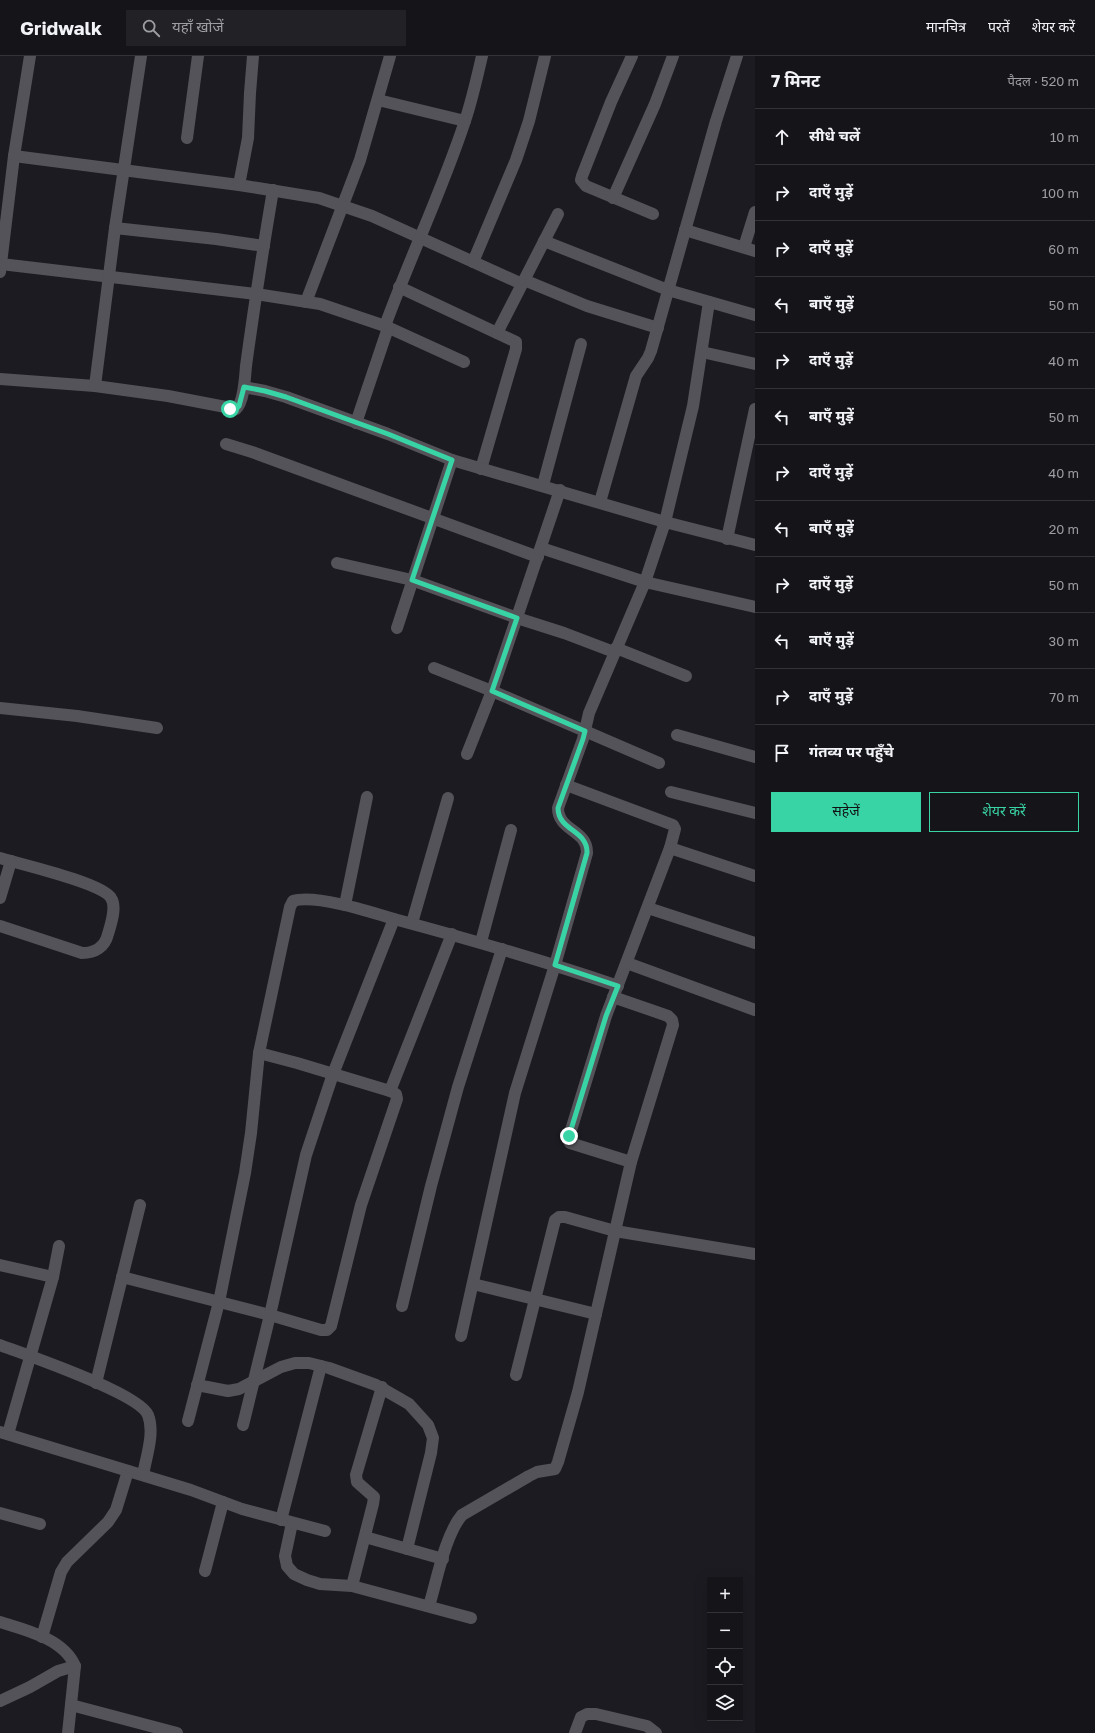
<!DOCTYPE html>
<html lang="hi">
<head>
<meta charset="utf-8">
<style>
	:root { --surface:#151419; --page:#222126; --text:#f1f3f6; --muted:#9d9ea2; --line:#343338; --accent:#39d4a5 }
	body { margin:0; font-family:"Golos Text","Noto Sans Devanagari",sans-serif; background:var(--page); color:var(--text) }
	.controls { position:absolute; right:12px; bottom:12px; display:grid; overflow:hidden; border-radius:0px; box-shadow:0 4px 16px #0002 }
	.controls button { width:36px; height:36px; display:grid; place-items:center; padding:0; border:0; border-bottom:1px solid var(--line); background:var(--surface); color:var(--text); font:20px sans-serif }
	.stop { position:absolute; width:12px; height:12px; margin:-9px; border:3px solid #39d4a5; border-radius:50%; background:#fff }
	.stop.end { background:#39d4a5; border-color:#fff; box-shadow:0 1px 4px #0008 }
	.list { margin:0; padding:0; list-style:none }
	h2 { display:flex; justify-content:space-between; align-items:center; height:52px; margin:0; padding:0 16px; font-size:17px }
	h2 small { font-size:13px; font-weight:400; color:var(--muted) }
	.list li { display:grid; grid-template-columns:26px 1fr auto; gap:12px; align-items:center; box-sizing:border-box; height:56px; padding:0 16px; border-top:1px solid var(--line) }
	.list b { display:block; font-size:15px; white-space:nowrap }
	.list em { font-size:13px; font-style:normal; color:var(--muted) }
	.actions { display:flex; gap:8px; padding:12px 16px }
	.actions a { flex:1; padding:9px 0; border:1px solid var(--accent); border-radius:0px; text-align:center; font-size:14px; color:var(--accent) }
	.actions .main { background:var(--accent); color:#111 }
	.icon { flex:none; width:22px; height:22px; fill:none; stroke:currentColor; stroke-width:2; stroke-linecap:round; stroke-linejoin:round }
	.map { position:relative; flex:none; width:755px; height:1677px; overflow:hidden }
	header { display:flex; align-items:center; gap:24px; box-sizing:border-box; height:56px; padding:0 20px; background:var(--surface); border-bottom:1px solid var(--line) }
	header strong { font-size:19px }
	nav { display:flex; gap:22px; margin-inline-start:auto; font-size:14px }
	.search { width:280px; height:36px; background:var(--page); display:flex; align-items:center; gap:10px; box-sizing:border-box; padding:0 14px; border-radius:0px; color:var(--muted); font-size:15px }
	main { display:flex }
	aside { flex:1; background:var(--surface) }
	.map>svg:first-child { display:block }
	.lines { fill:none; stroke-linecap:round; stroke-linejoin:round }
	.minor { stroke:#545359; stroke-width:12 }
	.route { stroke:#39d4a5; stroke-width:5 }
</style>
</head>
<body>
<header>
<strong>Gridwalk</strong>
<div class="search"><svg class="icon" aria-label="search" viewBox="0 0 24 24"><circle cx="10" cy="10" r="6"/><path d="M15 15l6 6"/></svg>यहाँ खोजें</div>
<nav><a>मानचित्र</a><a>परतें</a><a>शेयर करें</a></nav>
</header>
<main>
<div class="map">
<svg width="755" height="1677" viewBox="0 0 755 1677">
	<rect width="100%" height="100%" fill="#1c1b21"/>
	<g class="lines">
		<g class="minor">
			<path d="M632 0 611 46 582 120 581 124 586 130 653 158"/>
			<path d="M378 44 465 65"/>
			<path d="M187 82 198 0"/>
			<path d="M14 100 239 129 319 142 372 160 522 228"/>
			<path d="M239 129 248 82 250 37 253 0"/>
			<path d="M613 142 655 48 673 0"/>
			<path d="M115 172 216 183 264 190"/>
			<path d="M685 174 755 195"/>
			<path d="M544 185 668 234 755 259"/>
			<path d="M744 191 755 156"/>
			<path d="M473 206 516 104 529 65 545 0"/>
			<path d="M1 208 256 238 320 248 385 270 464 306"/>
			<path d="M0 216 14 100 30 0"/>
			<path d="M524 224 587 250 658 272"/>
			<path d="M399 231 516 286V293L481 413"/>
			<path d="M306 246 360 104 390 0"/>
			<path d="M385 270C410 201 442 135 465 65 472 44 477 22 482 0"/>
			<path d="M497 277 558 158"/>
			<path d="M702 296 755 308"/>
			<path d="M0 323 95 330 168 340 236 353C244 346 245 321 246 310 254 251 263 193 273 134"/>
			<path d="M95 330 115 172 141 0"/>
			<path d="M244 331 265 335 286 341 388 378 452 404 665 466 755 489"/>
			<path d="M356 367 388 272"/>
			<path d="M226 388 252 396 538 501"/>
			<path d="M543 429 581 288"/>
			<path d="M600 446 636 320 648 302 651 295 716 65 737 0"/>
			<path d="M727 483 755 353"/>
			<path d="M541 492 645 526 755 551"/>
			<path d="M337 507 412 524 517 562 564 577 614 596"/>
			<path d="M397 572 452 404"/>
			<path d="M616 592 686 620"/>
			<path d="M434 612 492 635 659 707"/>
			<path d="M0 652 77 660 157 672"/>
			<path d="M677 679 755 701"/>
			<path d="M467 698 492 635 560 434"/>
			<path d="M566 729 673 769 675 773 670 792 606 960 568 1084 570 1087 631 1106"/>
			<path d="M671 736 755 757"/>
			<path d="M670 792 755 820"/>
			<path d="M0 802C20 808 103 827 111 842 117 851 111 868 108 878 105 891 95 897 82 897L0 870"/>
			<path d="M0 842 11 805"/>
			<path d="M345 849 367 741"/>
			<path d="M648 852 755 887"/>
			<path d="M412 867 448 742"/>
			<path d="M481 886 511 774"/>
			<path d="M627 907 755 954"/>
			<path d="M390 1035 452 878"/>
			<path d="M0 1209 53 1221"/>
			<path d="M122 1221 270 1259 321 1274H327L331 1270 361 1149 397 1043 396 1038 390 1035 297 1007 259 997"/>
			<path d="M473 1228 596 1258"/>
			<path d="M402 1250 431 1130 458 1031 502 893"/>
			<path d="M461 1280 515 1037 555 909 587 797C588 774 558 775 558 752L583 683 589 657 645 526 665 466 693 350 709 246"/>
			<path d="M0 1289C26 1299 139 1337 148 1359 155 1377 146 1401 143 1419"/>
			<path d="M516 1319 553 1172 555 1164 559 1161H565L615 1175 755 1198"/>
			<path d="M96 1327 140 1149"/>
			<path d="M197 1329 228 1335 239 1333 281 1311 295 1307H309L329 1312 376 1329 409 1348 428 1369 433 1382 431 1397 407 1493"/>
			<path d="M188 1365 219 1246 245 1117 251 1077 259 997 290 851 293 845C315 838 371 856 394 863 469 883 544 905 618 930"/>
			<path d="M243 1369 270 1259 306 1099 333 1018 394 863"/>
			<path d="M0 1376 191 1434 242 1453 325 1475"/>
			<path d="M8 1378 53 1221 59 1190"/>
			<path d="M0 1457 40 1468"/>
			<path d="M281 1464 321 1310"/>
			<path d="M292 1467 285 1500 287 1510 294 1518 307 1524 320 1528 352 1530 471 1562"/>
			<path d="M365 1481 443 1503"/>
			<path d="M205 1515 223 1446"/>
			<path d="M352 1530 373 1448 374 1441 357 1426 356 1419 382 1331"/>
			<path d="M429 1550C437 1524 445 1479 462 1459L529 1420 537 1416 555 1413 558 1406 578 1336 631 1106 673 969 672 964 668 960 613 941"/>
			<path d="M0 1566C26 1574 64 1583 75 1610L68 1677"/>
			<path d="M42 1581 61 1516 67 1506 108 1466 116 1454 128 1415"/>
			<path d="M0 1645 30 1631 58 1615 75 1610"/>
			<path d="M71 1649 177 1677"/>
			<path d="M575 1677 581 1661 587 1658H596L647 1670 656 1677"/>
		</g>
	</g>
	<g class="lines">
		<path class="route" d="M230 353H236L239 350 244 331 265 335 286 341 388 378 452 404 412 524 517 562 492 635 585 675 583 683 558 752C558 775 588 774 587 797L555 909 618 930 606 960 569 1080"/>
	</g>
</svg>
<div class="controls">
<button>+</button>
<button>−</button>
<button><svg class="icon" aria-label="locate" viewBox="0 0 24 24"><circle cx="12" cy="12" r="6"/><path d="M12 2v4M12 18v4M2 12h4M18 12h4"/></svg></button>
<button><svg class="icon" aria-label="layers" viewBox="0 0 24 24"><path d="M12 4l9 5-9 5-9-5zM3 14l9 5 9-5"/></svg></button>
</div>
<div class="stop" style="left:230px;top:353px"></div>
<div class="stop end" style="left:569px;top:1080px"></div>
</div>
<aside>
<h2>7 मिनट<small>पैदल · 520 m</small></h2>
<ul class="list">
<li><svg class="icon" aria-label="ahead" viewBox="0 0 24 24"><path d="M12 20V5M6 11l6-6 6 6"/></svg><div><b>सीधे चलें</b></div><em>10 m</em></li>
<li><svg class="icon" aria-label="right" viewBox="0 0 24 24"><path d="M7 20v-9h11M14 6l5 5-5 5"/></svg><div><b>दाएँ मुड़ें</b></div><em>100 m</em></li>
<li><svg class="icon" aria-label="right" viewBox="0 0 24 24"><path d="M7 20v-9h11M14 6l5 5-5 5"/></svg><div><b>दाएँ मुड़ें</b></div><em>60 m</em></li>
<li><svg class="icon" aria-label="left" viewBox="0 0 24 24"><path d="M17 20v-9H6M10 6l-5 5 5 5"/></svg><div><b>बाएँ मुड़ें</b></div><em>50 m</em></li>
<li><svg class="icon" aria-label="right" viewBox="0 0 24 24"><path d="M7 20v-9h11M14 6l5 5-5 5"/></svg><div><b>दाएँ मुड़ें</b></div><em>40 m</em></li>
<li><svg class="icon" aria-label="left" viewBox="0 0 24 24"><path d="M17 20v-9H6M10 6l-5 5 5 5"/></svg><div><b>बाएँ मुड़ें</b></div><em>50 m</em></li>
<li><svg class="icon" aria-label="right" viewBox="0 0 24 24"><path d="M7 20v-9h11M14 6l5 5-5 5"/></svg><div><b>दाएँ मुड़ें</b></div><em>40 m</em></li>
<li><svg class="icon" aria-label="left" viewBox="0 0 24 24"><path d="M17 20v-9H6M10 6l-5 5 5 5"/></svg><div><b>बाएँ मुड़ें</b></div><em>20 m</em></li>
<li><svg class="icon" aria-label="right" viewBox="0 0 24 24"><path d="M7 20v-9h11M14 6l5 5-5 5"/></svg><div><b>दाएँ मुड़ें</b></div><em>50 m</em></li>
<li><svg class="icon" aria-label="left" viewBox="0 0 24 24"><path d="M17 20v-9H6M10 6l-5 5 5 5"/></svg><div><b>बाएँ मुड़ें</b></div><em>30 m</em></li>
<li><svg class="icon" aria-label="right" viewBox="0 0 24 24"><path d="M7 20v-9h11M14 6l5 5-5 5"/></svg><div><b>दाएँ मुड़ें</b></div><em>70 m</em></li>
<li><svg class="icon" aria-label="arrive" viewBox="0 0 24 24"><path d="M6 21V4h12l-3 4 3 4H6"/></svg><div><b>गंतव्य पर पहुँचे</b></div></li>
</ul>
<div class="actions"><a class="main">सहेजें</a><a>शेयर करें</a></div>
</aside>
</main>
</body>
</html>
